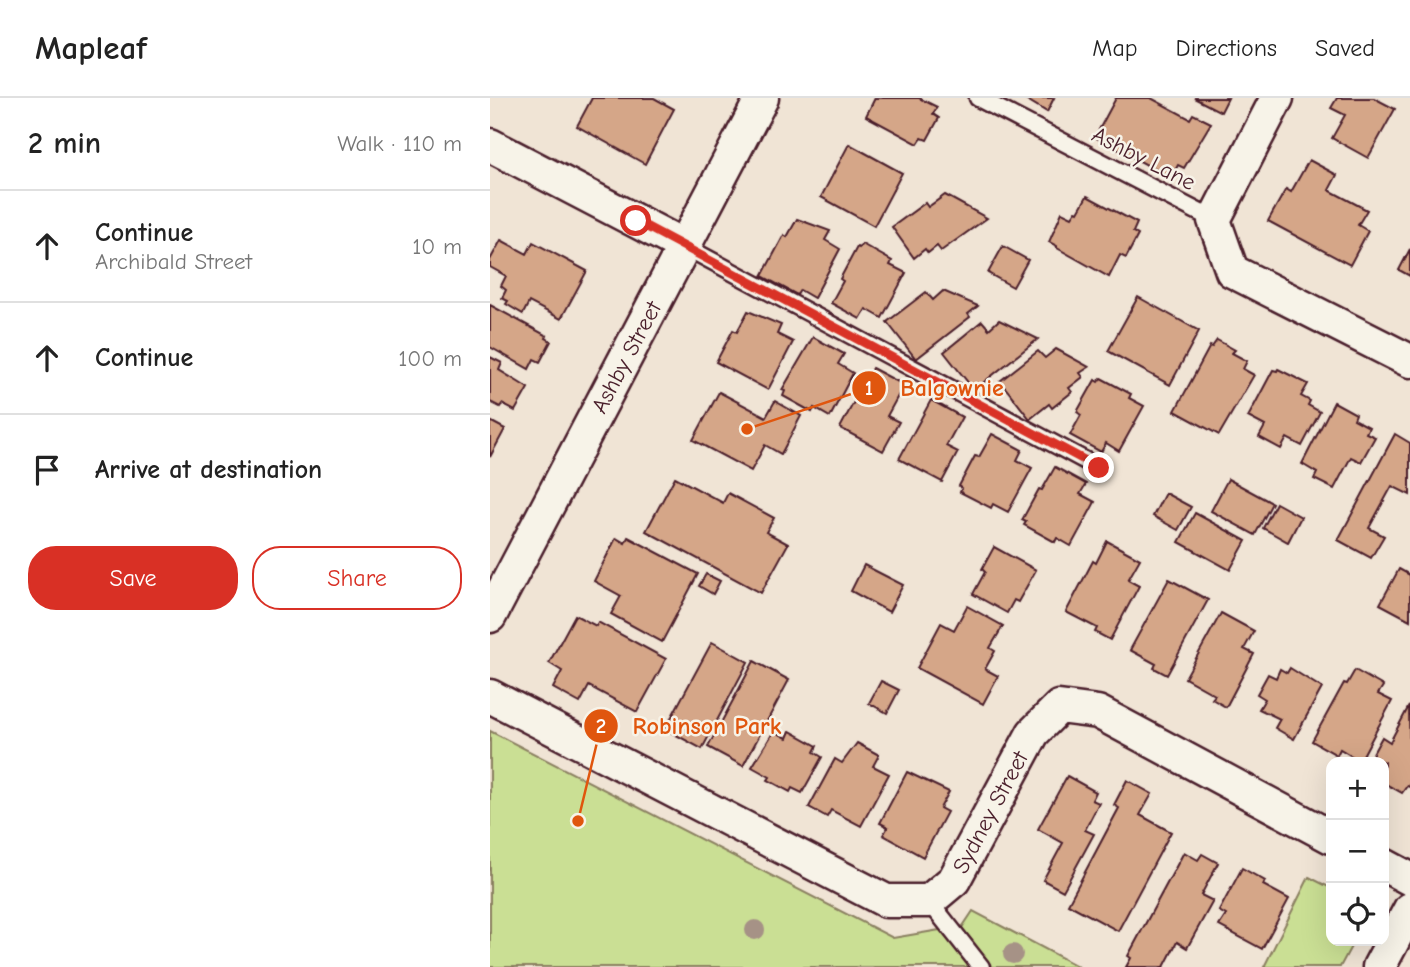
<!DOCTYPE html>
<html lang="en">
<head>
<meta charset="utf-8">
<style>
	:root { --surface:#fff; --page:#f6f6f6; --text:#222; --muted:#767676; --line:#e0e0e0; --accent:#d93025 }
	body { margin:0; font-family:"Comic Neue",sans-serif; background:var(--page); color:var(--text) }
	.controls { position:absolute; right:21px; bottom:21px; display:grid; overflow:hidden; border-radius:14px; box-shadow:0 7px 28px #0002 }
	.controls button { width:63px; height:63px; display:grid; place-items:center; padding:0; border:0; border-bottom:2px solid var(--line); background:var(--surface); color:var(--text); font:35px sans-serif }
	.stop { position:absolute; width:21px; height:21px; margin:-16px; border:5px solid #d93025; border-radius:50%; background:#fff }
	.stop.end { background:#d93025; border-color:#fff; box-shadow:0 2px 7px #0008 }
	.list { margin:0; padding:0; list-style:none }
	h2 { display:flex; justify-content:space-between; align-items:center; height:91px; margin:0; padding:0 28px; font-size:30px }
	h2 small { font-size:23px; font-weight:400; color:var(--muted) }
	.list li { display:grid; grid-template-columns:46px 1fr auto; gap:21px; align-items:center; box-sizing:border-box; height:112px; padding:0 28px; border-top:2px solid var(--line) }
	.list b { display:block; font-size:26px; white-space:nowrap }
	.list p { margin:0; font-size:23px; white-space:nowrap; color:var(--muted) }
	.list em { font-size:23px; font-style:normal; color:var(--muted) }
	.actions { display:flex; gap:14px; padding:21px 28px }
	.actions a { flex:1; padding:16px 0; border:2px solid var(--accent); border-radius:28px; text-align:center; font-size:24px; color:var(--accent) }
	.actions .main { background:var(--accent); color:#fff }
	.icon { flex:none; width:38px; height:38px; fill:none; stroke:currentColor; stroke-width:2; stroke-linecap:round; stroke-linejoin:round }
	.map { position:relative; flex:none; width:920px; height:869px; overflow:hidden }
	header { display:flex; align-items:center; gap:42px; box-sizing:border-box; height:98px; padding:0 35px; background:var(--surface); border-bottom:2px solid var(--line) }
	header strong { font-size:33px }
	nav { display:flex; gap:38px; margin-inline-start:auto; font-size:24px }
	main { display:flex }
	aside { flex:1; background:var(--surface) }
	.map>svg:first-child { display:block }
	.green { fill:#cadf94; stroke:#8a7f60; stroke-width:2 }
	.building { fill:#d5a688; stroke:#4a1f2b; stroke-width:2 }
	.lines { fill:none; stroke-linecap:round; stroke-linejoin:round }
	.service-casing { stroke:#4a1f2b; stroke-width:21 }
	.minor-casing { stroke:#4a1f2b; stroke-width:37 }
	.service { stroke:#f7f3e8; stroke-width:16 }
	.minor { stroke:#f7f3e8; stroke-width:32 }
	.tree { fill:#a69286 }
	.route { stroke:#d93025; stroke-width:9 }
	.labels { text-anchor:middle; stroke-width:5; stroke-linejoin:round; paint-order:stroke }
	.street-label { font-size:23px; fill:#4a1f2b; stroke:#f7f3e8 }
	.leader { fill:none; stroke:#e0560e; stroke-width:2.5 }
	.callout-dot { fill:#e0560e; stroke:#f7f3e8; stroke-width:2.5 }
	.mark-label { font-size:21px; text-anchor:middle; font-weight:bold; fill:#fff }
	.callout-label { font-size:24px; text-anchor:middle; font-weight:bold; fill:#e0560e; stroke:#f7f3e8; stroke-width:5; stroke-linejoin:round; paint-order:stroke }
</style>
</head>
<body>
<header>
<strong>Mapleaf</strong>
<nav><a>Map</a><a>Directions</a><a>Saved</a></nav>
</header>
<main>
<aside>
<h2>2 min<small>Walk · 110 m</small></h2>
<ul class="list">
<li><svg class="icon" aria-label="ahead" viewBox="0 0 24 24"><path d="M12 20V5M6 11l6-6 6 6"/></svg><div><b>Continue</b><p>Archibald Street</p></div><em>10 m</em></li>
<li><svg class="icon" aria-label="ahead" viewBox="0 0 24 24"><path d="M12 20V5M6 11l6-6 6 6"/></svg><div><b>Continue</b></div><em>100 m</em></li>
<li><svg class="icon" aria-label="arrive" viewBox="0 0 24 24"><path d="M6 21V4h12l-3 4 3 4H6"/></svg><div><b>Arrive at destination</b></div></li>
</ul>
<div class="actions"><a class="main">Save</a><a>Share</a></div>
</aside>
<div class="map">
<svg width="920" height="869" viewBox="0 0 920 869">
	<rect width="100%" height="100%" fill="#f0e4d5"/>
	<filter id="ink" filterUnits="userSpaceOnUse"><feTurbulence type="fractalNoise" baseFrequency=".0143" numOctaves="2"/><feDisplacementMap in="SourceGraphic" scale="14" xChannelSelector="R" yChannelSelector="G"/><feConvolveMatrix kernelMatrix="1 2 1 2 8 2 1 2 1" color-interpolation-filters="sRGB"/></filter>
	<g filter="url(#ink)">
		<g class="green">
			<path d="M0 633 403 840 473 828 483 813 589 869H0Z"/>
			<path d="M819 779 841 790V843H864L850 869H774Z"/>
		</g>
		<g class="building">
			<path d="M102 0H164L184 11 155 66 87 28Z"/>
			<path d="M385 0H429L447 9 443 16 449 20 437 42 432 40 428 46 376 18Z"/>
			<path d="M534 0H564L557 14Z"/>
			<path d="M626 0H661L700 21 703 16 721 25 694 70 688 67 681 80 605 39Z"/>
			<path d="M704 0H738L731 14Z"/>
			<path d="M847 0H884L905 11 878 60 842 40 855 17 841 10Z"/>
			<path d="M359 46 412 75 384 128 331 99Z"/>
			<path d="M819 62 847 77 839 92 877 112 868 127 878 133 860 167 778 123 796 91 801 94Z"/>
			<path d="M455 97 497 120 451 153 447 148 438 155 435 151 424 160 402 129 435 105 438 109Z"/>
			<path d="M597 98 647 125 643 134 648 137 636 160 630 157 619 179 567 150V148L559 144 572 114 582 119 586 113 588 114Z"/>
			<path d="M307 121 340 133 335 142 350 151 324 200 310 192 307 197 272 178 294 137 297 139Z"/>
			<path d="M11 142 37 156 43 144 97 173 71 221 39 204 33 216 16 206 18 203 12 200 16 192 11 188 16 178 0 169V162Z"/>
			<path d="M372 146 402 163 400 167 416 175 392 220 376 211 370 221 341 205 353 183 350 181 367 149 369 150Z"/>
			<path d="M513 148 538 162 523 189 498 175Z"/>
			<path d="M920 151V178L909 172Z"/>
			<path d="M453 193 488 208 478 216 480 219 426 261 397 224 436 194 443 202Z"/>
			<path d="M648 199 709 233 680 287 618 253Z"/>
			<path d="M0 207 57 238 56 240 61 243 50 264 44 261 39 271 0 249Z"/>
			<path d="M258 213 291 227 287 236 303 244 278 292 226 264 243 232 247 234Z"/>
			<path d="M509 222 548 241 484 292 454 254 492 223 499 231Z"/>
			<path d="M323 239 354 256 348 266 363 275 340 319 324 310 322 314 293 298 295 293 292 292Z"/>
			<path d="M727 242 745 252 742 255 757 263 753 271 764 277 729 337 685 313 720 248 722 249Z"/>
			<path d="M566 251 599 269 590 275 593 279 579 290 582 294 562 310 559 306 540 321 510 283 548 253 555 260Z"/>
			<path d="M0 259 12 265 9 272 38 290 25 313 12 306 10 309 0 304Z"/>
			<path d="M382 270 414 287 397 318 409 324 393 353 350 330Z"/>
			<path d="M788 271 818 286 811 298 820 303 818 307 830 314 812 348 797 340 791 351 769 339 775 328 758 319 783 272 787 273Z"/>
			<path d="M611 280 641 296 639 300 654 308 629 353 616 345 611 354 580 337 591 317 587 314 605 282 608 284Z"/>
			<path d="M229 294 276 319 285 303 311 318 291 356 275 347 261 373 203 342Z"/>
			<path d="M441 302 472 319 456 348 468 354 452 384 409 361Z"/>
			<path d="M844 304 866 316 864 321 879 329 876 335 885 339 871 364 861 359 844 391 824 381 827 375 812 366Z"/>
			<path d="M0 323 15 331 0 359Z"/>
			<path d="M502 336 532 352 527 362 542 370 518 414 503 406 501 410 470 394 472 390 469 388 485 358 489 359Z"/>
			<path d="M905 336 920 345V397L902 388 879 430 894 438 881 460 848 442Z"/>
			<path d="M565 369 596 386 590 396 605 404 581 448 567 440 565 444 534 427 536 424 532 422 549 391 552 392Z"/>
			<path d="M185 379 233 405 238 395 284 420 276 434 298 446 271 495 156 433Z"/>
			<path d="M738 381 782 405 765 437 721 413Z"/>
			<path d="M675 395 701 409 688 432 663 418Z"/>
			<path d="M786 405 811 419 798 444 773 430Z"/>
			<path d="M705 415 756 443 740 472 689 444Z"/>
			<path d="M138 439 208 476 172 544 121 516 131 498 104 483 126 440 135 445Z"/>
			<path d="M617 443 650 461 638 482 649 488 620 542 605 534 607 530 576 514 603 463 606 465Z"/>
			<path d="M504 449 546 472 528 504 524 502 517 515 483 496 495 474 492 471Z"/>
			<path d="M374 467 413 487 399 514 361 493Z"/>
			<path d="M909 471 920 477V522L890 506Z"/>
			<path d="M216 476 230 483 223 496 209 488Z"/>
			<path d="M679 481 718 502 677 577 664 570 666 566 640 552Z"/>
			<path d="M477 508 513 528 500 550 505 553 495 571 508 578 493 606 427 570 451 525 464 532Z"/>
			<path d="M731 515 764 533 754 551 764 556 736 609 722 601 725 597 695 580Z"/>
			<path d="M85 517 106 528 108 524 176 561 147 614 99 588 90 605 63 590 72 573 59 565Z"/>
			<path d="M222 544 258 564 212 651 175 631Z"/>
			<path d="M264 563 299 582 253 668 218 649Z"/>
			<path d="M800 570 832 590 804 641 785 630 790 621 769 611 775 601 767 596 778 576 786 580 790 571 797 575Z"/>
			<path d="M865 572 893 588 888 596 902 603 870 663 850 651 847 657 822 643 854 585 857 586Z"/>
			<path d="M391 583 409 592 397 615 379 605Z"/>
			<path d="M919 608 920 689 917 688 912 695 894 685V664L881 659 892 639 900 644Z"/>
			<path d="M284 633 297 640 300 633 327 648 324 654 332 659 312 695 302 690 300 694 278 682 280 679 262 669Z"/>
			<path d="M367 645 389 657 383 668 399 676 371 728 341 712 337 719 319 709 345 661 352 665Z"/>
			<path d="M417 674 459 694 450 710 457 714 433 759 393 737 398 729 390 725Z"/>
			<path d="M577 678 606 694 602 702 609 705 595 732 604 736 573 793 553 782 573 745 548 731Z"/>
			<path d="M637 682 662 696 650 717 681 734 628 833 578 806 629 710 624 707Z"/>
			<path d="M694 754 708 762 712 756 728 765 711 797 723 803 697 850 687 844 674 869H636L641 860 638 858Z"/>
			<path d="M752 770 775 783 773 787 799 801 772 851 729 828 736 817 729 813Z"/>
		</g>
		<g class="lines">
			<g class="service-casing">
				<g id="service">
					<path d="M488 0 724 122"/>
					<path d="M194 148 609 370"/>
					<path d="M439 803 491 869"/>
				</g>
			</g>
			<g class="minor-casing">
				<g id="minor">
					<path d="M787 0 724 122 742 173 920 263"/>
					<path d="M0 47 194 148"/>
					<path d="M0 518 272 0"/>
					<path d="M0 598 396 803H439L464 782 543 635 569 609 608 614 841 739"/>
					<path d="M894 767 920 781"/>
					<path d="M889 869 920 811"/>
				</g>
			</g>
			<use href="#service" class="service"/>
			<use href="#minor" class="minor"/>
		</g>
		<g class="tree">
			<circle cx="265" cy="832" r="10"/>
			<circle cx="523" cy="856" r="10"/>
		</g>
	</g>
	<g class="lines" filter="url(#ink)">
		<path class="route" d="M146 123 609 370"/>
	</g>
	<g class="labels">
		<g class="street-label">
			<text transform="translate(654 60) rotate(27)" y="8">Ashby Lane</text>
			<text transform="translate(136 259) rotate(-62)" y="8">Ashby Street</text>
			<text transform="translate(500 714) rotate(-62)" y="8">Sydney Street</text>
		</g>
	</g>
	<path class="leader" d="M257 331L379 290M88 723L111 628"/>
	<g class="callout-dot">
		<circle cx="257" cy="331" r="7"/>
		<circle cx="88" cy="723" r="7"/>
		<circle cx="379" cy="290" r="18"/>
		<circle cx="111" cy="628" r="18"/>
	</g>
	<g class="mark-label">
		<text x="379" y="297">1</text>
		<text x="111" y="635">2</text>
	</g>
	<g class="callout-label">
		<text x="462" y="298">Balgownie</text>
		<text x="217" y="636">Robinson Park</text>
	</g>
</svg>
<div class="controls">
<button>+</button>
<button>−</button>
<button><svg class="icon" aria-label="locate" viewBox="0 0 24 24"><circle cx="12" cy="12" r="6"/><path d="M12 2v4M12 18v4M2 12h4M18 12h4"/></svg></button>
</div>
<div class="stop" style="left:146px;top:123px"></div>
<div class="stop end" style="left:609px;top:370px"></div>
</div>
</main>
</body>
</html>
